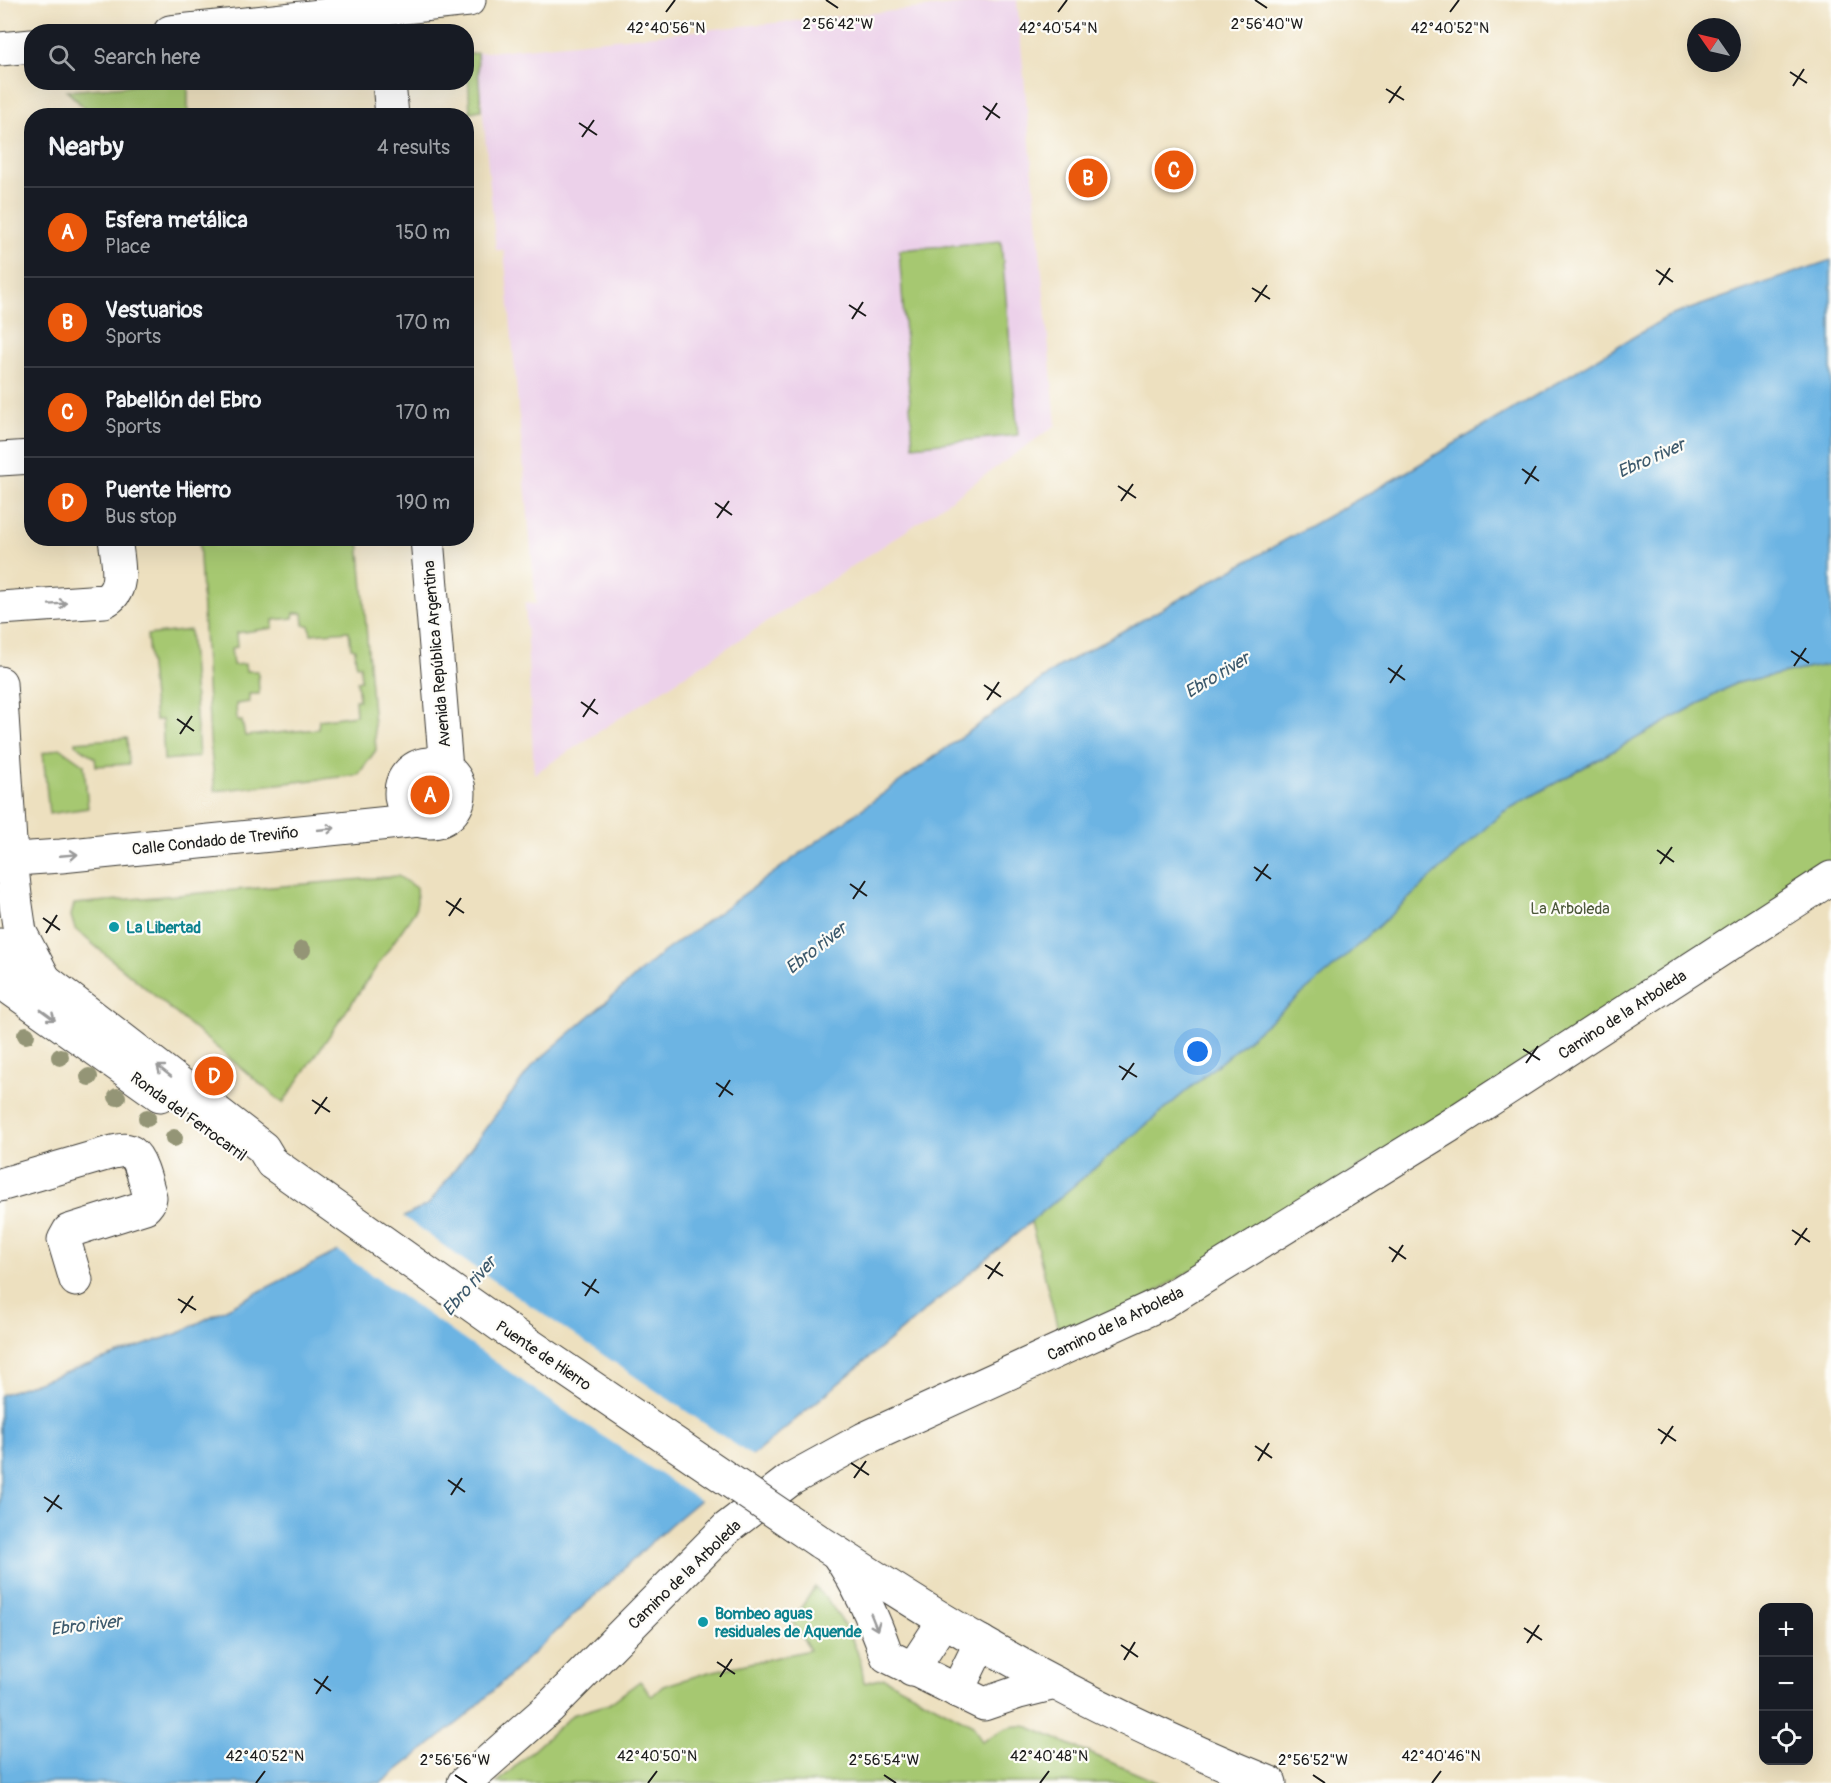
<!DOCTYPE html>
<html lang="en">
<head>
<meta charset="utf-8">
<style>
	:root { --surface:#171b24; --page:#20242c; --text:#f1f3f6; --muted:#9ea1a6; --line:#363941; --accent:#ea580c }
	body { margin:0; font-family:Pangolin,sans-serif; background:var(--page); color:var(--text) }
	.controls { position:absolute; right:18px; bottom:18px; display:grid; overflow:hidden; border-radius:12px; box-shadow:0 6px 24px #0002 }
	.controls button { width:54px; height:54px; display:grid; place-items:center; padding:0; border:0; border-bottom:2px solid var(--line); background:var(--surface); color:var(--text); font:30px sans-serif }
	.compass { position:absolute; left:1687px; top:18px; width:54px; height:54px; border-radius:50%; background:var(--surface); box-shadow:0 6px 24px #0002; rotate:304deg }
	.you { position:absolute; left:1198px; top:1052px; width:21px; height:21px; margin:-15px; border:4px solid #fff; border-radius:50%; background:#1a73e8; box-shadow:0 0 0 9px #1a73e833 }
	.badge { display:grid; place-items:center; width:39px; height:39px; border-radius:50%; background:var(--accent); color:#fff; font-size:20px; font-weight:700 }
	.pin { position:absolute; translate:-50% -50%; border:3px solid #fff; box-shadow:0 2px 6px #0006 }
	.list { margin:0; padding:0; list-style:none }
	h2 { display:flex; justify-content:space-between; align-items:center; height:78px; margin:0; padding:0 24px; font-size:26px }
	h2 small { font-size:20px; font-weight:400; color:var(--muted) }
	.list li { display:grid; grid-template-columns:39px 1fr auto; gap:18px; align-items:center; box-sizing:border-box; height:90px; padding:0 24px; border-top:2px solid var(--line) }
	.list b { display:block; font-size:22px; white-space:nowrap }
	.list p { margin:0; font-size:20px; white-space:nowrap; color:var(--muted) }
	.list em { font-size:20px; font-style:normal; color:var(--muted) }
	.icon { flex:none; width:33px; height:33px; fill:none; stroke:currentColor; stroke-width:2; stroke-linecap:round; stroke-linejoin:round }
	.map { position:relative; flex:none; width:1831px; height:1783px; overflow:hidden }
	.search { position:absolute; background:var(--surface); box-shadow:0 6px 24px #0002; left:24px; top:24px; width:450px; height:66px; display:flex; align-items:center; gap:15px; box-sizing:border-box; padding:0 21px; border-radius:24px; color:var(--muted); font-size:22px }
	.panel { position:absolute; background:var(--surface); box-shadow:0 6px 24px #0002; left:24px; top:108px; width:450px; height:438px; border-radius:24px }
	.map>svg:first-child { display:block }
	.built { fill:#ecd1ea }
	.green { fill:#a6c871; stroke:#617246; stroke-width:1.5; fill-rule:evenodd }
	.water { fill:#6cb4e3; stroke:#446880; stroke-width:1.5 }
	.pier { fill:#ede0bf }
	.lines { fill:none; stroke-linecap:round; stroke-linejoin:round }
	.minor-casing { stroke:#3b3934; stroke-width:35 }
	.secondary-casing { stroke:#3b3934; stroke-width:35 }
	.minor { stroke:#fff; stroke-width:33 }
	.secondary { stroke:#fff; stroke-width:33 }
	.secondary-bridge-casing { stroke:#3b3934; stroke-width:35; stroke-linecap:butt }
	.secondary-bridge { stroke:#fff; stroke-width:33 }
	.tree { fill:#949576 }
	.oneway { stroke:#999 }
	.ticks { fill:none; stroke:#1c1c1c; stroke-width:2 }
	.culture-dot { fill:#0f9aa8; stroke:#fdfcf7; stroke-width:2 }
	.labels { text-anchor:middle; stroke-width:4.5; stroke-linejoin:round; paint-order:stroke }
	.street-label { font-size:16px; fill:#1c1c1c; stroke:#fdfcf7 }
	.park-label { font-size:16px; fill:#4c583a; stroke:#fdfcf7 }
	.culture-label { font-size:16px; font-weight:bold; fill:#0d838f; stroke:#fdfcf7; text-anchor:start }
	.water-label { font-size:18px; font-style:italic; fill:#3c596c; stroke:#fdfcf7 }
	.ticks-label { font-size:15px; text-anchor:middle; fill:#1c1c1c; stroke:#fdfcf7; stroke-width:4.5; stroke-linejoin:round; paint-order:stroke }
</style>
</head>
<body>
<div class="map">
<svg width="1831" height="1783" viewBox="0 0 1831 1783">
	<rect width="100%" height="100%" fill="#fdfcf7"/>
	<filter id="ink" filterUnits="userSpaceOnUse"><feTurbulence type="fractalNoise" baseFrequency=".0167" numOctaves="2"/><feDisplacementMap in="SourceGraphic" scale="12" xChannelSelector="R" yChannelSelector="G"/><feConvolveMatrix kernelMatrix="1 2 1 2 8 2 1 2 1" color-interpolation-filters="sRGB"/></filter>
	<filter id="wash" filterUnits="userSpaceOnUse"><feTurbulence type="fractalNoise" baseFrequency=".008" numOctaves="4" result="noise"/><feDisplacementMap in="SourceGraphic" scale="24" xChannelSelector="R" yChannelSelector="G"/><feGaussianBlur stdDeviation="1.35" result="paint"/><feColorMatrix in="noise" values="0 0 0 0 0 0 0 0 0 0 0 0 0 0 0 0 0 1.4 0 .05"/><feComposite in="paint" operator="in"/></filter>
	<g filter="url(#wash)">
		<rect width="100%" height="100%" fill="#ede0bf"/>
		<path class="built" d="M1002 0H1017L1056 425 909 529 534 774 525 603 536 604 504 250H496L477 53Z"/>
		<g class="green">
			<path d="M477 53 481 110 470 112 467 54Z"/>
			<path d="M161 83H188V115H92L67 91Z"/>
			<path d="M1001 241 1018 435 913 446 899 250Z"/>
			<path d="M199 539H359L376 750 358 775 215 791 210 740ZM294 613H303L304 625H309L311 634 349 631 351 648 355 649 356 665H360L361 680 357 681 359 700H355L356 715 319 720 318 729 245 736 242 721H237L236 704 249 702V694H259L258 671H246L245 664 233 665 231 648 237 647 236 633 273 628V620L293 618Z"/>
			<path d="M190 630 199 757 164 760 162 720H155L147 635Z"/>
			<path d="M1831 664V878L1063 1349 1031 1222 1503 812 1736 683Z"/>
			<path d="M127 738 129 764 96 766 95 758 75 744V742Z"/>
			<path d="M60 748 84 765 88 808 49 814 43 753Z"/>
			<path d="M398 876 416 888 417 901 415 911 283 1103 75 929 71 916 74 904Z"/>
			<path d="M815 1587C833 1603 853 1637 860 1660 862 1667 863 1675 864 1683L884 1678 973 1725 982 1742C998 1732 1009 1723 1029 1727L1159 1783H497L572 1715 609 1704 640 1681 652 1696 663 1686 709 1672 810 1650 792 1621Z"/>
		</g>
		<path class="water" d="M1831 260V664L1736 683 1503 812 1334 967 670 1525 464 1718 381 1783H0V1395L179 1333 429 1204 533 1065 661 954 1060 666 1405 473 1667 317Z"/>
		<path class="pier" d="M401 1215 465 1261 755 1458 702 1502 565 1411 335 1249Z"/>
	</g>
	<g filter="url(#ink)">
		<g class="lines">
			<g class="minor-casing">
				<g id="minor">
					<path d="M170 32 469 0"/>
					<path d="M0 49 32 46"/>
					<path d="M389 82 392 116"/>
					<path d="M0 459 32 457"/>
					<path d="M427 538 446 769"/>
					<path d="M0 608 104 601C127 591 117 559 115 538"/>
					<path d="M0 683 11 858 16 905 20 932 45 980"/>
					<circle cx="430" cy="793" r="29"/>
					<path d="M0 860 61 856 419 820"/>
					<path d="M0 1185 113 1152C119 1151 126 1148 132 1153 141 1159 147 1187 150 1197L149 1202 145 1207 69 1231 64 1240 76 1280"/>
					<path d="M837 1553C859 1585 874 1619 887 1656L984 1704 1019 1692 1055 1683"/>
					<path d="M912 1670 944 1621"/>
					<path d="M957 1691 981 1642"/>
					<path d="M464 1783 549 1708 727 1528 791 1479 864 1439 1162 1303 1449 1126 1831 878"/>
				</g>
			</g>
			<g class="secondary-casing">
				<g id="secondary">
					<path d="M0 945 244 1133 263 1148 272 1163"/>
					<path d="M0 981 160 1095"/>
					<path d="M820 1542C872 1575 925 1610 979 1641 1072 1695 1170 1742 1270 1783"/>
				</g>
			</g>
			<use href="#minor" class="minor"/>
			<use href="#secondary" class="secondary"/>
			<g class="secondary-bridge-casing">
				<path id="secondary-bridge" d="M272 1163 503 1327 820 1542"/>
			</g>
			<use href="#secondary-bridge" class="secondary-bridge"/>
		</g>
		<g class="tree">
			<circle cx="302" cy="950" r="9"/>
			<circle cx="26" cy="1035" r="9"/>
			<circle cx="60" cy="1057" r="9"/>
			<circle cx="89" cy="1077" r="9"/>
			<circle cx="117" cy="1097" r="9"/>
			<circle cx="147" cy="1118" r="9"/>
			<circle cx="174" cy="1138" r="9"/>
		</g>
		<defs><path id="oneway-shaft" d="M-6 0H5M1.5-3L5.5 0L1.5 3" fill="none" stroke-width="1.6" stroke-linecap="round" stroke-linejoin="round" transform="scale(1.5)"/></defs>
		<g class="oneway">
			<use href="#oneway-shaft" transform="translate(58 604) rotate(-4)"/>
			<use href="#oneway-shaft" transform="translate(326 829) rotate(-6)"/>
			<use href="#oneway-shaft" transform="translate(69 855) rotate(-5)"/>
			<use href="#oneway-shaft" transform="translate(48 1015) rotate(36)"/>
			<use href="#oneway-shaft" transform="translate(164 1071) rotate(-142)"/>
			<use href="#oneway-shaft" transform="translate(874 1622) rotate(68)"/>
		</g>
	</g>
	<path class="ticks" d="M826 0 838 8M1255 0 1267 8M666 12 675 0M1058 12 1067 0M1450 12 1459 0M1790 72 1807 83M1793 86 1804 69M1386 89 1404 100M1389 103 1401 86M983 106 1000 118M986 120 997 103M579 123 597 135M582 137 594 120M1656 270 1673 282M1659 285 1670 268M1252 288 1270 299M1255 302 1267 285M849 305 866 316M852 319 863 302M1522 469 1539 481M1525 484 1536 466M1118 486 1136 498M1121 501 1133 484M715 503 732 515M717 518 729 501M1791 651 1809 663M1794 666 1806 648M1388 668 1405 680M1390 683 1402 665M984 685 1001 697M987 700 999 682M581 702 598 714M583 717 595 699M177 719 194 731M180 734 192 716M1657 850 1674 862M1660 864 1672 847M1254 867 1271 879M1256 881 1268 864M850 884 867 896M853 899 865 881M446 901 464 913M449 916 461 898M43 918 60 930M46 933 57 915M1523 1049 1540 1060M1526 1063 1538 1046M1119 1066 1137 1077M1122 1080 1134 1063M716 1083 733 1095M719 1097 730 1080M312 1100 330 1112M315 1114 327 1097M1792 1230 1810 1242M1795 1245 1807 1228M1389 1247 1406 1259M1392 1262 1403 1245M985 1265 1003 1276M988 1279 1000 1262M582 1282 599 1293M585 1296 596 1279M178 1299 196 1310M181 1313 193 1296M1658 1429 1676 1441M1661 1444 1673 1426M1255 1446 1272 1458M1258 1461 1269 1443M851 1463 869 1475M854 1478 866 1461M448 1480 465 1492M451 1495 462 1478M44 1497 62 1509M47 1512 59 1495M1524 1628 1542 1640M1527 1643 1539 1625M1121 1645 1138 1657M1124 1660 1135 1642M717 1662 735 1674M720 1677 732 1659M314 1679 331 1691M316 1694 328 1676M455 1775 467 1783M884 1775 896 1783M1313 1775 1325 1783M256 1783 265 1771M648 1783 657 1771M1040 1783 1049 1771M1432 1783 1441 1771"/>
	<g class="culture-dot">
		<circle cx="114" cy="927" r="6"/>
		<circle cx="703" cy="1622" r="6"/>
	</g>
	<g class="labels">
		<g class="street-label">
			<text transform="translate(436 654) rotate(-95)" y="6">Avenida República Argentina</text>
			<text transform="translate(215 840) rotate(-6)" y="6">Calle Condado de Treviño</text>
			<text transform="translate(1622 1014) rotate(-33)" y="6">Camino de la Arboleda</text>
			<text transform="translate(189 1116) rotate(36)" y="6">Ronda del Ferrocarril</text>
			<text transform="translate(1115 1323) rotate(-26)" y="6">Camino de la Arboleda</text>
			<text transform="translate(544 1355) rotate(34)" y="6">Puente de Hierro</text>
			<text transform="translate(684 1574) rotate(-44)" y="6">Camino de la Arboleda</text>
		</g>
		<g class="park-label">
			<text x="1570" y="914">La Arboleda</text>
		</g>
		<g class="culture-label">
			<text x="126" y="933">La Libertad</text>
			<text x="715" y="1619">Bombeo aguas<tspan x="715" dy="18">residuales de Aquende</tspan></text>
		</g>
		<g class="water-label">
			<text transform="translate(1651 458) rotate(-24)" y="6">Ebro river</text>
			<text transform="translate(1217 675) rotate(-31)" y="6">Ebro river</text>
			<text transform="translate(816 948) rotate(-38)" y="6">Ebro river</text>
			<text transform="translate(469 1286) rotate(-49)" y="6">Ebro river</text>
			<text transform="translate(86 1625) rotate(-7)" y="6">Ebro river</text>
		</g>
	</g>
	<g class="ticks-label">
		<text x="838" y="29">2°56'42"W</text>
		<text x="1267" y="29">2°56'40"W</text>
		<text x="666" y="33">42°40'56"N</text>
		<text x="1058" y="33">42°40'54"N</text>
		<text x="1450" y="33">42°40'52"N</text>
		<text x="265" y="1761">42°40'52"N</text>
		<text x="657" y="1761">42°40'50"N</text>
		<text x="1049" y="1761">42°40'48"N</text>
		<text x="1441" y="1761">42°40'46"N</text>
		<text x="455" y="1765">2°56'56"W</text>
		<text x="884" y="1765">2°56'54"W</text>
		<text x="1313" y="1765">2°56'52"W</text>
	</g>
</svg>
<div class="controls">
<button>+</button>
<button>−</button>
<button><svg class="icon" aria-label="locate" viewBox="0 0 24 24"><circle cx="12" cy="12" r="6"/><path d="M12 2v4M12 18v4M2 12h4M18 12h4"/></svg></button>
</div>
<svg class="compass" viewBox="-18 -18 36 36"><path d="M0-13l5 13h-10z" fill="#e53935"/><path d="M0 13l5-13h-10z" fill="#9ea1a6"/></svg>
<div class="you"></div>
<div class="pin badge" style="left:430px;top:795px">A</div>
<div class="pin badge" style="left:1088px;top:178px">B</div>
<div class="pin badge" style="left:1174px;top:170px">C</div>
<div class="pin badge" style="left:214px;top:1076px">D</div>
<div class="search"><svg class="icon" aria-label="search" viewBox="0 0 24 24"><circle cx="10" cy="10" r="6"/><path d="M15 15l6 6"/></svg>Search here</div>
<section class="panel">
<h2>Nearby<small>4 results</small></h2>
<ul class="list">
<li><span class="badge">A</span><div><b>Esfera metálica</b><p>Place</p></div><em>150 m</em></li>
<li><span class="badge">B</span><div><b>Vestuarios</b><p>Sports</p></div><em>170 m</em></li>
<li><span class="badge">C</span><div><b>Pabellón del Ebro</b><p>Sports</p></div><em>170 m</em></li>
<li><span class="badge">D</span><div><b>Puente Hierro</b><p>Bus stop</p></div><em>190 m</em></li>
</ul>
</section>
</div>
</body>
</html>
